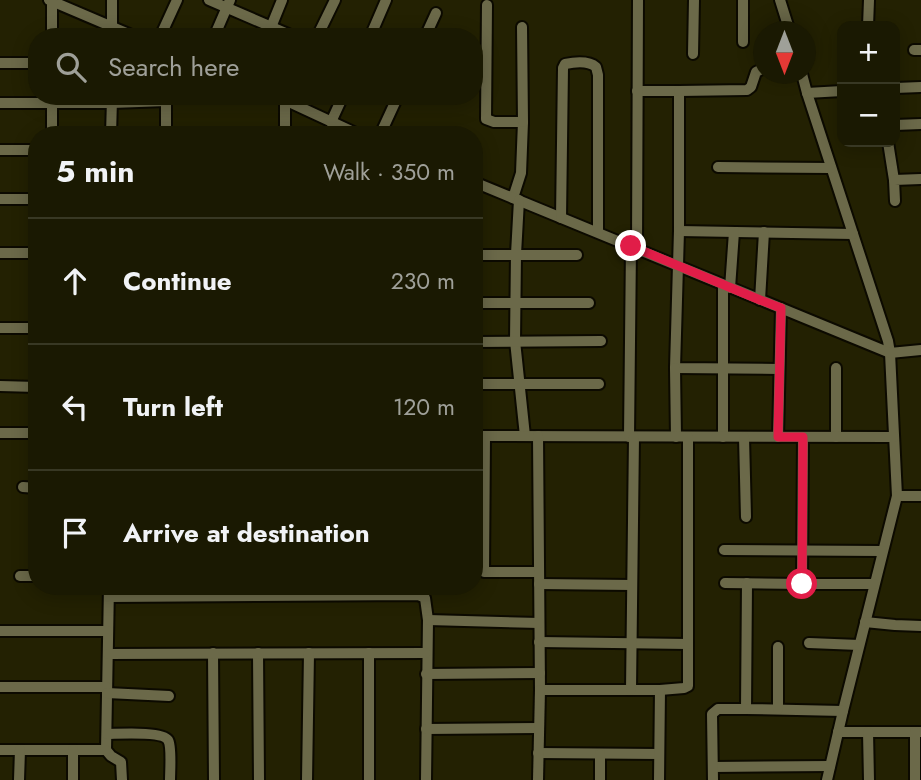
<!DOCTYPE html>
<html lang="en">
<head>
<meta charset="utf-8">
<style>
	:root { --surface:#1a1902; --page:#272611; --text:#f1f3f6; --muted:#9fa099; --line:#383824 }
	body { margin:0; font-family:Jost,sans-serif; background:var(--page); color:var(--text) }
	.controls { position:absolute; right:21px; top:21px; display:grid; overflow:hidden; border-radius:14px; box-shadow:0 4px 18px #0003 }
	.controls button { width:63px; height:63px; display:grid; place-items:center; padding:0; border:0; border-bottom:2px solid var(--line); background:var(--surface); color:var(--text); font:35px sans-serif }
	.compass { position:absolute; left:753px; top:21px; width:63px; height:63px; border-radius:50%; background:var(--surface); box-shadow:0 4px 18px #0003; rotate:180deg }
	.stop { position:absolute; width:21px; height:21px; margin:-16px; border:5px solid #e11d48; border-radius:50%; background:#fff }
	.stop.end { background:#e11d48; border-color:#fff; box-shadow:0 2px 7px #0008 }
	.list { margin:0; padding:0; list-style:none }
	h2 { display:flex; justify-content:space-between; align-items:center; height:91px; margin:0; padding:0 28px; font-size:30px }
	h2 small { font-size:23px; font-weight:400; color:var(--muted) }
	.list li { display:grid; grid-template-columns:46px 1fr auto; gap:21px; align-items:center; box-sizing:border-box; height:126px; padding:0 28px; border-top:2px solid var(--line) }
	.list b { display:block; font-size:26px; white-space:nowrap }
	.list em { font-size:23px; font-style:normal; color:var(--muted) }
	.icon { flex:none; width:38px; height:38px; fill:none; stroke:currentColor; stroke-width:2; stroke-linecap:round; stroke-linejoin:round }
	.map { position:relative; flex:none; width:921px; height:780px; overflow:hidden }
	.search { position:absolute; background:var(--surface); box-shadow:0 4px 18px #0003; left:28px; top:28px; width:455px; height:77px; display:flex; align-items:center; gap:18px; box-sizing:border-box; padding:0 24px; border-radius:28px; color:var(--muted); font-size:26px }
	.panel { position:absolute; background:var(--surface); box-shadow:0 4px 18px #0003; left:28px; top:126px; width:455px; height:469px; border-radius:28px }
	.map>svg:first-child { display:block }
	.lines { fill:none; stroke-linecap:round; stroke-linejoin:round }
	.minor-casing { stroke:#0c0a00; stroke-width:14 }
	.minor { stroke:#6b6949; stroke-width:10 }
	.route { stroke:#e11d48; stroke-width:9 }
</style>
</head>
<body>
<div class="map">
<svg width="921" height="780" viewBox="0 0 921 780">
	<rect width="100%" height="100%" fill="#232102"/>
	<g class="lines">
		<g class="minor-casing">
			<g id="minor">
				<path d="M49 0 136 37"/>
				<path d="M209 0 295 37"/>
				<path d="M780 0 790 32"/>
				<path d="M487 5 486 119 494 122H523L521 173 513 198"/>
				<path d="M868 26 869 0"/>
				<path d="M522 27 523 122"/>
				<path d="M52 37V1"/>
				<path d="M112 37V0"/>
				<path d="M160 37 177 0"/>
				<path d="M214 37 230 0"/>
				<path d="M267 37 282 0"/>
				<path d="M317 37 335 0"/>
				<path d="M370 37 386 0"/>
				<path d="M425 37 436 13"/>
				<path d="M743 42V0"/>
				<path d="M914 50H921"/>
				<path d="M693 54 694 0"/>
				<path d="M0 63H37"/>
				<path d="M802 74 807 93 888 341 890 353 897 496 843 711 827 780"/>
				<path d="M895 88 921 87"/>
				<path d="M637 91H679V231L675 368 779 369"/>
				<path d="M679 91 747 90 751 87 756 72 764 68"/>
				<path d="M807 93 842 91"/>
				<path d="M276 96 360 135"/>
				<path d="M0 103H112L166 101V96"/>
				<path d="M331 122 343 96"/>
				<path d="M895 125 921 124"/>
				<path d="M52 135V99"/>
				<path d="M111 135 112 99"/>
				<path d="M166 135V101"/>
				<path d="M285 135V101"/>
				<path d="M380 135 398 96"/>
				<path d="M888 142 894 180"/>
				<path d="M0 150H37"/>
				<path d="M718 167 831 168"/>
				<path d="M474 182 890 353 921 350"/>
				<path d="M0 199H37"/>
				<path d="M519 200 516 254 515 341 525 436"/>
				<path d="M895 201 894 180 921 179"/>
				<path d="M561 218 563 68 565 64C575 62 589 61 596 67L598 75V232"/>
				<path d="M679 231 853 234"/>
				<path d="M637 248 638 0"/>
				<path d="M0 253H37"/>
				<path d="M474 255H577"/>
				<path d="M723 285V437"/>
				<path d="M730 288 734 232"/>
				<path d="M760 300 764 232"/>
				<path d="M474 303H589"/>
				<path d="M0 328H37"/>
				<path d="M474 342 601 341"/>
				<path d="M675 368 676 437"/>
				<path d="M836 368V437"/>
				<path d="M474 384H599"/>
				<path d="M0 386 37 387"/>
				<path d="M0 433H37"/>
				<path d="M474 436 894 437"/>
				<path d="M485 436 484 572H539"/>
				<path d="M538 436 540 690H660L684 688 688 686V437"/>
				<path d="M629 437 631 246"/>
				<path d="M744 437 746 517"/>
				<path d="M778 437 781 308"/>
				<path d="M803 437 802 584H874"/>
				<path d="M23 487 37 488"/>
				<path d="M897 496H921"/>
				<path d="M36 542H37"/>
				<path d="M724 550 882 551"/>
				<path d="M20 576H37"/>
				<path d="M725 583 802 584"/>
				<path d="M747 583 746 709 843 711"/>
				<path d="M539 584 632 585"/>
				<path d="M109 586 106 750 111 756 121 762 122 780"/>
				<path d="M109 597 418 595 425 598 428 620 426 780"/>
				<path d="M428 620 539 623"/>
				<path d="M865 622 895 625 921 626"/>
				<path d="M0 631H108"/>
				<path d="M539 642 688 644"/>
				<path d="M809 643 859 645"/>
				<path d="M778 647V709"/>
				<path d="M213 653 214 780"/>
				<path d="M258 653 259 780"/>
				<path d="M369 653V780"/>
				<path d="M108 654 426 653"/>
				<path d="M426 674 540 673"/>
				<path d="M0 687H107"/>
				<path d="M631 690 634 437"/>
				<path d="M107 693 169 696"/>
				<path d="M426 729 538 728"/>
				<path d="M838 732H921"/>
				<path d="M868 732 869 780"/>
				<path d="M915 732V780"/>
				<path d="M107 734C118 734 162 731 168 740 172 746 170 772 170 780"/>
				<path d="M0 750H106"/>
				<path d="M538 753 659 754"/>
				<path d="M713 767 830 766"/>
				<path d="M19 780 20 750"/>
				<path d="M73 780V750"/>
				<path d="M307 780 309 653"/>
				<path d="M538 780 540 690"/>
				<path d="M600 780V754"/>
				<path d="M659 780 660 690"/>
				<path d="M713 780 712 714 718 709H746"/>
			</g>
		</g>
		<use href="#minor" class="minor"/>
	</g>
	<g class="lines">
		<path class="route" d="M631 246 760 300 781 308 778 437H803L802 584"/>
	</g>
</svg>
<div class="controls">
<button>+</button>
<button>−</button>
</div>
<svg class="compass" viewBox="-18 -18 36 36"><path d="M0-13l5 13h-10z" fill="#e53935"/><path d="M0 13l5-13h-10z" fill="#9fa099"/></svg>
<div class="stop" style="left:802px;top:584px"></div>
<div class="stop end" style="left:631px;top:246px"></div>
<div class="search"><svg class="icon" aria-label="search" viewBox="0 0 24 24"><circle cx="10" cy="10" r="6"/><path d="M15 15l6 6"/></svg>Search here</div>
<section class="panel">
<h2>5 min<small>Walk · 350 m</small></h2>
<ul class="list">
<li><svg class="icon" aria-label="ahead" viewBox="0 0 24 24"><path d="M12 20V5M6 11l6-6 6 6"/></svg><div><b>Continue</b></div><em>230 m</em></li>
<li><svg class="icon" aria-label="left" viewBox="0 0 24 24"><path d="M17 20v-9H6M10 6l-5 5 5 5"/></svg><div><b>Turn left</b></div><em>120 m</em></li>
<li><svg class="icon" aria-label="arrive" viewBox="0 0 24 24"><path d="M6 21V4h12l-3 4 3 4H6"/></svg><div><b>Arrive at destination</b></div></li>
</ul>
</section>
</div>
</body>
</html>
